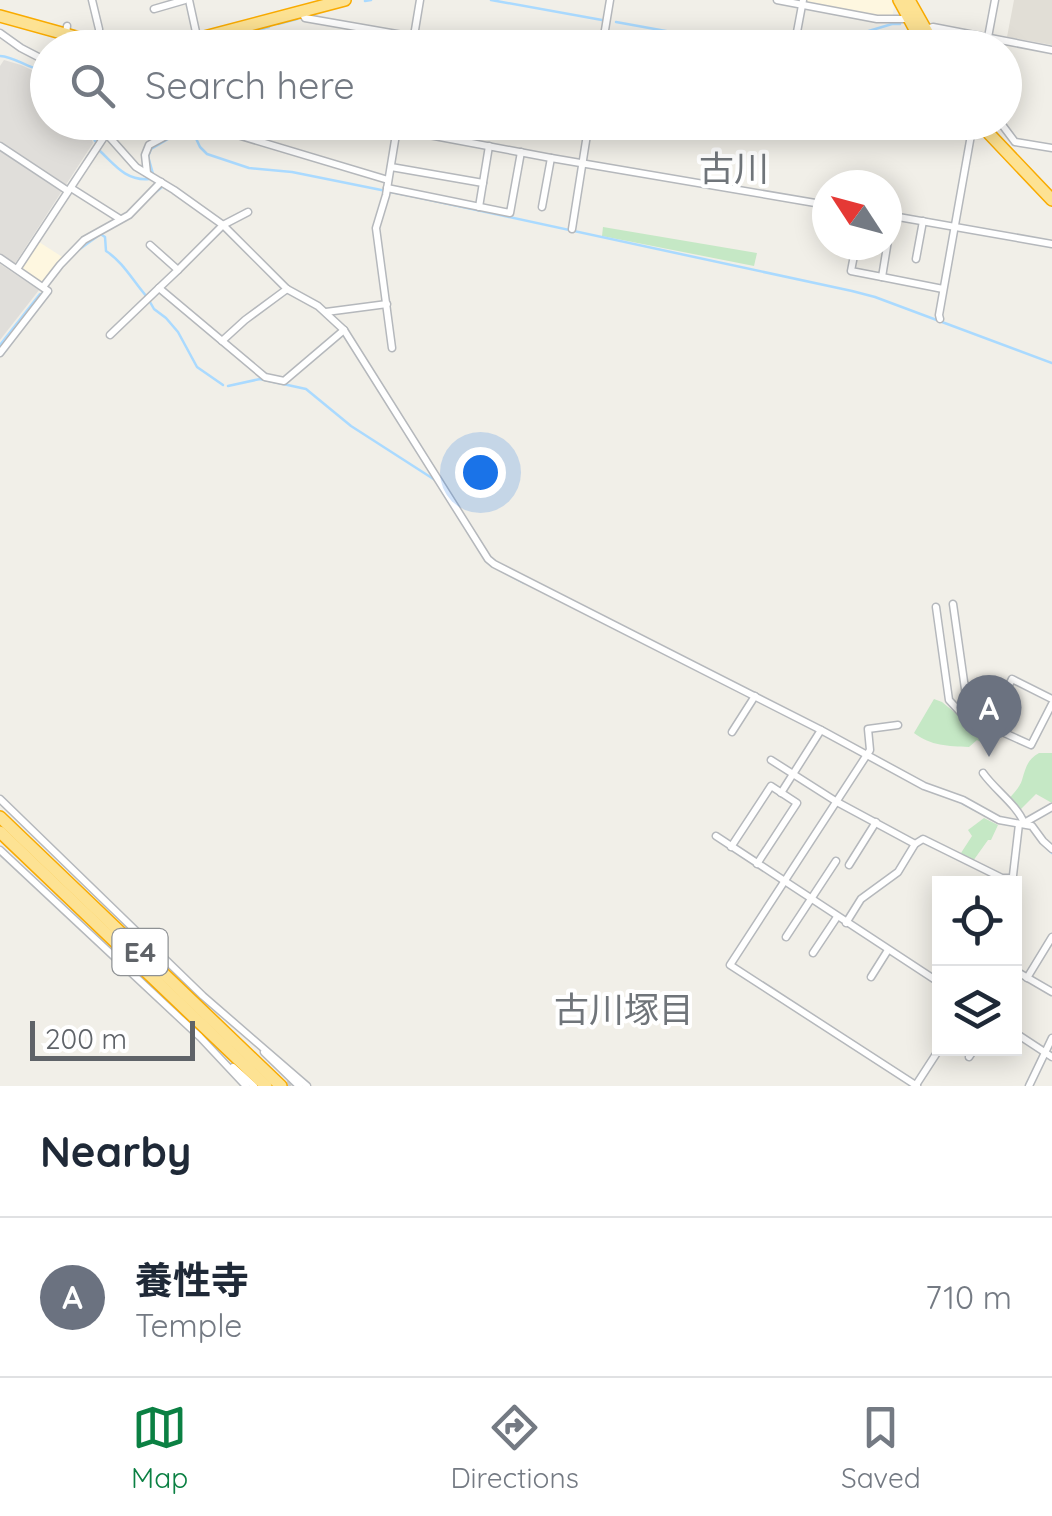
<!DOCTYPE html>
<html lang="en">
<head>
<meta charset="utf-8">
<style>
	:root { --surface:#fff; --page:#f2f2f3; --text:#1f2937; --muted:#747a83; --line:#e0e1e3; --accent:#0b8043 }
	body { margin:0; font-family:Quicksand,"Noto Sans JP",sans-serif; background:var(--page); color:var(--text) }
	.controls { position:absolute; right:30px; bottom:30px; display:grid; overflow:hidden; border-radius:0px; box-shadow:0 5px 25px #0003 }
	.controls button { width:90px; height:90px; display:grid; place-items:center; padding:0; border:0; border-bottom:2px solid var(--line); background:var(--surface); color:var(--text); font:50px sans-serif }
	.compass { position:absolute; left:812px; top:170px; width:90px; height:90px; border-radius:50%; background:var(--surface); box-shadow:0 5px 25px #0003; rotate:306deg }
	.scale { position:absolute; left:30px; bottom:25px; width:165px; box-sizing:border-box; padding-left:10px; border:5px solid #5f6368; border-top:0; font-size:28px; line-height:35px; white-space:nowrap; color:#5f6368; -webkit-text-stroke:8px #fff; paint-order:stroke }
	.you { position:absolute; left:480px; top:472px; width:35px; height:35px; margin:-25px; border:8px solid #fff; border-radius:50%; background:#1a73e8; box-shadow:0 0 0 15px #1a73e833 }
	.badge { display:grid; place-items:center; width:65px; height:65px; border-radius:50%; background:var(--accent); color:#fff; font-size:32px; font-weight:700 }
	.pin { position:absolute; translate:-50% -82px; filter:drop-shadow(0 2px 5px #0008) }
	.pin::after { content:''; position:absolute; top:52px; width:35px; height:30px; background:inherit; clip-path:polygon(0 0,100% 0,50% 100%) }
	.list { margin:0; padding:0; list-style:none }
	h2 { display:flex; justify-content:space-between; align-items:center; height:130px; margin:0; padding:0 40px; font-size:42px }
	h2 small { font-size:32px; font-weight:400; color:var(--muted) }
	.list li { display:grid; grid-template-columns:65px 1fr auto; gap:30px; align-items:center; box-sizing:border-box; height:160px; padding:0 40px; border-top:2px solid var(--line) }
	.list b { display:block; font-size:38px; white-space:nowrap }
	.list p { margin:0; font-size:32px; white-space:nowrap; color:var(--muted) }
	.list em { font-size:32px; font-style:normal; color:var(--muted) }
	.icon { flex:none; width:55px; height:55px; fill:none; stroke:currentColor; stroke-width:2; stroke-linecap:round; stroke-linejoin:round }
	.map { position:relative; flex:none; width:1052px; height:1086px; overflow:hidden }
	.search { position:absolute; background:var(--surface); box-shadow:0 5px 25px #0003; left:30px; right:30px; top:30px; height:110px; display:flex; align-items:center; gap:25px; box-sizing:border-box; padding:0 35px; border-radius:55px; color:var(--muted); font-size:38px }
	.sheet { height:290px; background:var(--surface) }
	nav { display:flex; justify-content:space-around; align-items:center; box-sizing:border-box; height:140px; border-top:2px solid var(--line); background:var(--surface); font-size:28px; color:var(--muted) }
	nav a { display:grid; justify-items:center; gap:5px }
	nav .on { color:var(--accent) }
	.map>svg:first-child { display:block }
	.commercial { fill:#fef7e0 }
	.industrial { fill:#e0deda }
	.education { fill:#e1ded6 }
	.green { fill:#c5e8c5 }
	.lines { fill:none; stroke-linecap:round; stroke-linejoin:round }
	.stream { stroke:#aadaff; stroke-width:2.5 }
	.minor-tunnel { stroke:#ccccc8; stroke-width:6; stroke-dasharray:6 3; stroke-linecap:butt }
	.minor-casing { stroke:#b5b8bc; stroke-width:9 }
	.highway-casing { stroke:#f9ab00; stroke-width:14 }
	.minor { stroke:#fff; stroke-width:6 }
	.highway { stroke:#fde293; stroke-width:11 }
	.labels { text-anchor:middle; stroke-width:8; stroke-linejoin:round; paint-order:stroke }
	.shield { fill:#fff; stroke:#8f9295; stroke-width:2.5 }
	.shield-label { font-size:28px; font-weight:bold; fill:#5f6368 }
	.quarter-label { font-size:35px; fill:#70757a; stroke:#fff }
</style>
</head>
<body>
<div class="map">
<svg width="1052" height="1086" viewBox="0 0 1052 1086">
	<rect width="100%" height="100%" fill="#f1efe8"/>
	<g class="commercial">
		<path d="M807 0H891L894 7 892 19 807 3Z"/>
		<path d="M39 242 64 258 41 283 21 269Z"/>
	</g>
	<g class="industrial">
		<path d="M4 60 21 65 38 73H47L48 122 85 123 93 143 14 265 0 256V66Z"/>
		<path d="M0 264 39 290 0 340Z"/>
	</g>
	<path class="education" d="M1014 0H1052V45L1007 37Z"/>
	<g class="green">
		<path d="M603 227 757 253 754 266 602 236Z"/>
		<path d="M934 699 942 702 959 716 994 733 984 744 977 740 969 747C948 746 931 746 914 733Z"/>
		<path d="M1039 753H1052V803L1036 794 1019 811 1008 800C1013 794 1020 787 1022 780 1026 767 1027 760 1039 753Z"/>
		<path d="M984 818 998 825 991 840H988L973 861 961 853 972 836 968 830Z"/>
	</g>
	<g class="lines">
		<g class="stream">
			<path d="M491 0 602 20"/>
			<path d="M365 1 371 0"/>
			<path d="M616 22 760 48"/>
			<path d="M278 24 297 19"/>
			<path d="M239 35 269 27"/>
			<path d="M220 40 233 37"/>
			<path d="M194 48 212 43"/>
			<path d="M812 48 892 24H900"/>
			<path d="M0 56C17 57 30 71 48 70"/>
			<path d="M89 123 95 141"/>
			<path d="M100 151C115 165 126 181 149 179"/>
			<path d="M153 174 148 156 151 149 185 129 193 132 200 147 207 154 249 168 292 172 416 197 852 291 875 297 1052 363"/>
			<path d="M152 195 162 187"/>
			<path d="M102 235 105 237 106 251C123 262 133 281 147 297"/>
			<path d="M77 251 102 233"/>
			<path d="M150 302 154 309 166 318 178 332 197 367 223 385"/>
			<path d="M0 345 40 294"/>
			<path d="M228 386 260 379 306 389 351 426 435 480"/>
			<path d="M491 565 524 583"/>
			<path d="M958 801 973 809"/>
			<path d="M1041 842 1052 853"/>
		</g>
		<path class="minor-tunnel" d="M286 1086 291 1082"/>
		<g class="minor-casing">
			<g id="minor">
				<path d="M92 0 99 29V36"/>
				<path d="M189 0 196 32"/>
				<path d="M777 0 877 19H908"/>
				<path d="M154 9 185 0"/>
				<path d="M301 11 305 18 414 37"/>
				<path d="M926 29 933 27 1052 50"/>
				<path d="M0 33 21 48 48 62"/>
				<path d="M64 48 67 26"/>
				<path d="M234 48 235 30"/>
				<path d="M412 48 420 0"/>
				<path d="M602 48 610 0"/>
				<path d="M794 48 803 0"/>
				<path d="M986 48 995 0"/>
				<path d="M96 122 136 167 174 190 223 225 287 289 318 306 344 330 488 559 494 564 821 730 924 786 963 800 999 820 1032 826 1043 841 1052 849"/>
				<path d="M222 122 221 130 388 180"/>
				<path d="M1000 122 1015 142 1052 148"/>
				<path d="M397 129 551 158 827 205"/>
				<path d="M0 146 68 191"/>
				<path d="M391 167 483 183"/>
				<path d="M147 173 145 155 149 145 186 125"/>
				<path d="M71 188 120 219"/>
				<path d="M387 188 510 213 521 152"/>
				<path d="M479 207 489 146"/>
				<path d="M542 207 551 158"/>
				<path d="M887 215 1052 244"/>
				<path d="M572 229 589 122"/>
				<path d="M150 245 178 270 159 288 265 377 284 381 344 330"/>
				<path d="M856 245 851 271 882 277 892 216"/>
				<path d="M0 258 48 291 0 353"/>
				<path d="M916 259 923 221"/>
				<path d="M17 269 106 134"/>
				<path d="M178 270 223 225 248 212"/>
				<path d="M882 277 943 289"/>
				<path d="M43 287 60 265 84 240 129 215 161 182"/>
				<path d="M326 312 387 304"/>
				<path d="M940 319 939 315 971 135 976 122"/>
				<path d="M110 335 159 288"/>
				<path d="M222 341 245 320 287 289"/>
				<path d="M392 348 376 228 386 195 398 122"/>
				<path d="M953 604 969 717 1031 745 1052 704"/>
				<path d="M936 607 949 700 962 714 969 717"/>
				<path d="M965 685 999 703"/>
				<path d="M898 725 868 729 870 750 730 965 917 1086"/>
				<path d="M989 727 1012 679 1052 699"/>
				<path d="M732 732 755 696"/>
				<path d="M771 760 837 802 915 844 923 839 1002 878H1013"/>
				<path d="M983 773C995 790 1017 805 1024 823L1052 807"/>
				<path d="M781 793 821 730"/>
				<path d="M0 799 203 996 307 1086"/>
				<path d="M716 836 940 983"/>
				<path d="M731 847 771 786 797 803 757 864"/>
				<path d="M0 850 200 1037 246 1086"/>
				<path d="M849 865 876 822"/>
				<path d="M1012 884 1019 824"/>
				<path d="M846 923 861 899 898 872 915 844"/>
				<path d="M786 937 836 861"/>
				<path d="M813 953 837 917"/>
				<path d="M1014 970 1052 992"/>
				<path d="M871 977 888 950"/>
				<path d="M1027 978 1052 937"/>
				<path d="M1014 1032 1052 1057"/>
				<path d="M264 1052 299 1086"/>
				<path d="M969 1057 975 1048"/>
				<path d="M233 1067 254 1086"/>
				<path d="M916 1085 940 1048"/>
				<path d="M1029 1086 1052 1038"/>
			</g>
		</g>
		<g class="highway-casing">
			<g id="highway">
				<path d="M899 0 925 48"/>
				<path d="M909 0 936 48"/>
				<path d="M0 16 94 42 139 47 189 41 345 0"/>
				<path d="M978 122 1052 200"/>
				<path d="M0 817 281 1086"/>
				<path d="M0 832 266 1086"/>
			</g>
		</g>
		<use href="#minor" class="minor"/>
		<use href="#highway" class="highway"/>
	</g>
	<g class="labels">
		<rect class="shield" x="112.5" y="929" width="55" height="46" rx="8"/>
		<g class="shield-label">
			<text x="140" y="962">E4</text>
		</g>
		<g class="quarter-label">
			<text x="734" y="181">古川</text>
			<text x="624" y="1022">古川塚目</text>
		</g>
	</g>
</svg>
<div class="controls">
<button><svg class="icon" aria-label="locate" viewBox="0 0 24 24"><circle cx="12" cy="12" r="6"/><path d="M12 2v4M12 18v4M2 12h4M18 12h4"/></svg></button>
<button><svg class="icon" aria-label="layers" viewBox="0 0 24 24"><path d="M12 4l9 5-9 5-9-5zM3 14l9 5 9-5"/></svg></button>
</div>
<svg class="compass" viewBox="-18 -18 36 36"><path d="M0-13l5 13h-10z" fill="#e53935"/><path d="M0 13l5-13h-10z" fill="#747a83"/></svg>
<div class="scale">200 m</div>
<div class="you"></div>
<div class="pin badge" style="left:989px;top:757px;background:#6b7280">A</div>
<div class="search"><svg class="icon" aria-label="search" viewBox="0 0 24 24"><circle cx="10" cy="10" r="6"/><path d="M15 15l6 6"/></svg>Search here</div>
</div>
<section class="sheet">
<h2>Nearby<small></small></h2>
<ul class="list">
<li><span class="badge" style="background:#6b7280">A</span><div><b>養性寺</b><p>Temple</p></div><em>710 m</em></li>
</ul>
</section>
<nav>
<a class="on"><svg class="icon" aria-label="map" viewBox="0 0 24 24"><path d="M3 6l6-2 6 2 6-2v14l-6 2-6-2-6 2zM9 4v14M15 6v14"/></svg>Map</a>
<a><svg class="icon" aria-label="directions" viewBox="0 0 24 24"><path d="M12 3l9 9-9 9-9-9zM9 14v-3h6M13 9l2 2-2 2"/></svg>Directions</a>
<a><svg class="icon" aria-label="saved" viewBox="0 0 24 24"><path d="M7 4h10v16l-5-4-5 4z"/></svg>Saved</a>
</nav>
</body>
</html>
